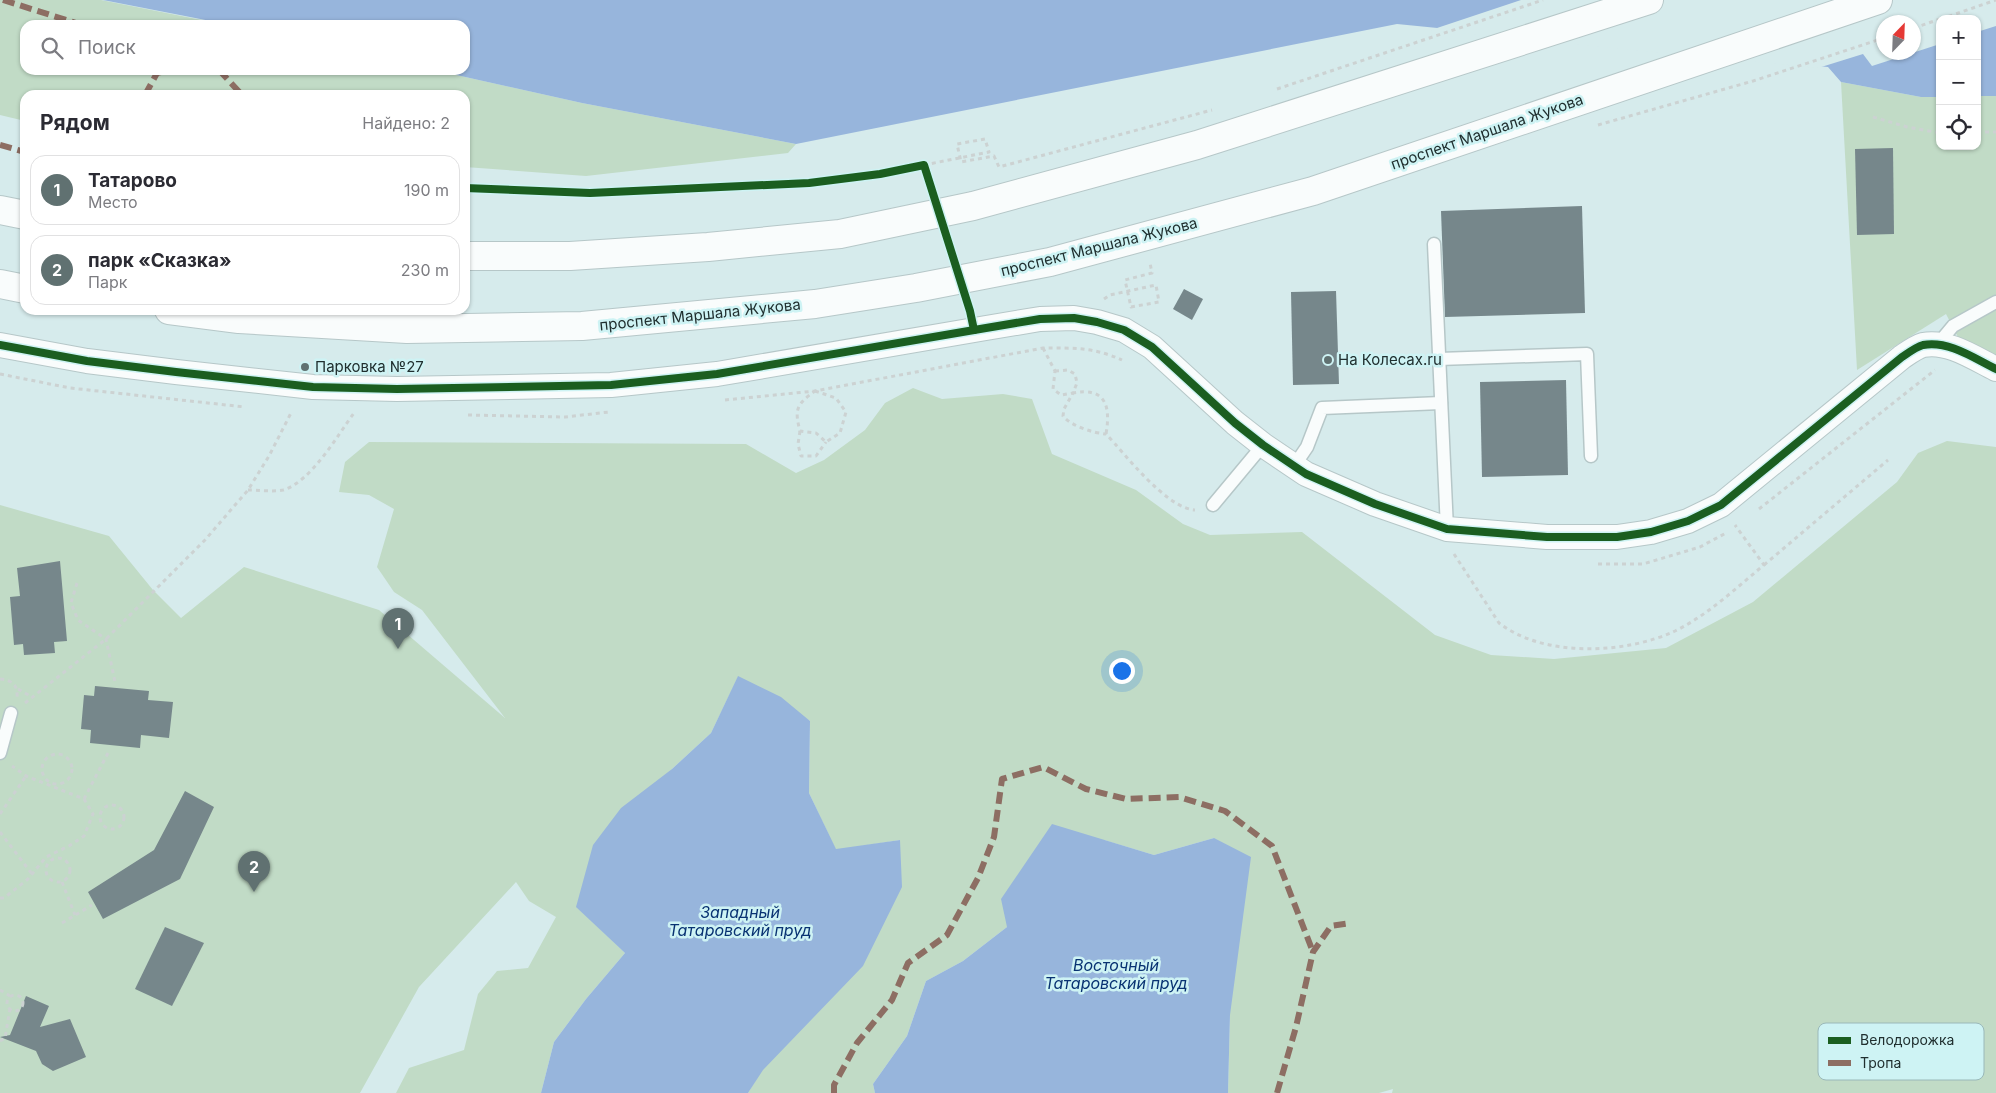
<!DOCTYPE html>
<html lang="ru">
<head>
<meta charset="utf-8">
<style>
	:root { --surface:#fff; --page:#f2f2f3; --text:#2b2b33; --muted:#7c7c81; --line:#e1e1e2; --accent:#607171 }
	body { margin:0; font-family:Inter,sans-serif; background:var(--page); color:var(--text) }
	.controls { position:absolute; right:15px; top:15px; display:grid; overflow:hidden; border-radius:10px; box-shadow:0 1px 4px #0004 }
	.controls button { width:45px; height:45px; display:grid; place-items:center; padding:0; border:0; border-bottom:1px solid var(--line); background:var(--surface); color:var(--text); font:25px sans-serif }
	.compass { position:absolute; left:1876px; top:15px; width:45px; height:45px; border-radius:50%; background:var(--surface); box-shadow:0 1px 4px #0004; rotate:23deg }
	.you { position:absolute; left:1121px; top:670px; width:18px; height:18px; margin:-12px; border:4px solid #fff; border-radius:50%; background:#1a73e8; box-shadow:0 0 0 8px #1a73e833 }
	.badge { display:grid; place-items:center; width:32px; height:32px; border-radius:50%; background:var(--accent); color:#fff; font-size:16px; font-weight:700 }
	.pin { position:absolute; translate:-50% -41px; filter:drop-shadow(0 1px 2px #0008) }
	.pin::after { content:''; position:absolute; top:26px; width:18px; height:15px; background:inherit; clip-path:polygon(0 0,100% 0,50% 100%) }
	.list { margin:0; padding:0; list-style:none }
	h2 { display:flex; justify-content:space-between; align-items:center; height:65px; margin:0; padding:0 20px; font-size:21px }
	h2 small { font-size:16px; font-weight:400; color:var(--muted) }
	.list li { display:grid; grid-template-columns:32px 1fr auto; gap:15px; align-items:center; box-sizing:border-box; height:70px; margin:0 10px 10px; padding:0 10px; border:1px solid var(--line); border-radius:15px }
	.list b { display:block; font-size:19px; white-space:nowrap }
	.list p { margin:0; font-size:16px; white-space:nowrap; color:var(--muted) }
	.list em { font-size:16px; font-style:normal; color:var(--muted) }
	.icon { flex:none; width:28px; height:28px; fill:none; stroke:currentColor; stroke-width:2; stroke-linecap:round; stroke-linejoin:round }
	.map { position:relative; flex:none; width:1996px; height:1093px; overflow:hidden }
	.search { position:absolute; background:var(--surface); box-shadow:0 1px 4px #0004; left:20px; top:20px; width:450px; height:55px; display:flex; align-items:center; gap:12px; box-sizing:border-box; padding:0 18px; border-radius:15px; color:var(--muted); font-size:19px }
	.panel { position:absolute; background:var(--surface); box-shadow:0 1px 4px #0004; left:20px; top:90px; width:450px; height:225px; border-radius:15px }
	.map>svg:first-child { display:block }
	.green { fill:#c1dbc6 }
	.water { fill:#97b5dc; fill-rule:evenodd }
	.pier { fill:#d6ebec; fill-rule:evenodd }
	.building { fill:#76878b }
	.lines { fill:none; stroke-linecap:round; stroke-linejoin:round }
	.service-casing { stroke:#b6c7c8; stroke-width:15 }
	.minor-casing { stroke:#b6c7c8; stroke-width:26 }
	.primary-casing { stroke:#b6c7c8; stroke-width:30 }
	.path { stroke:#ccd2d2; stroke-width:3; stroke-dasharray:4 4; stroke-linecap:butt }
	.service { stroke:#f9fcfc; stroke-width:12 }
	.minor { stroke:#f9fcfc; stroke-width:24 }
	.primary { stroke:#f9fcfc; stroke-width:28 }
	.quiet { stroke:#8d6e63; stroke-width:6; stroke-dasharray:12 6; stroke-linecap:butt }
	.cycleway-casing { stroke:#cef3f4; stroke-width:11 }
	.cycleway { stroke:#1b5e20; stroke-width:8 }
	.poi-dot { fill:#607171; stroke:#cef3f4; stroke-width:2 }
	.labels { text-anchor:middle; stroke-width:5; stroke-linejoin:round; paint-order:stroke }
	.street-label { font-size:15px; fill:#202f2f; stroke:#cef3f4 }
	.poi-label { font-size:15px; fill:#202f2f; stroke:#cef3f4; text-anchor:start }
	.water-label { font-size:16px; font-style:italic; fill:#083272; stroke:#cef3f4 }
	.key { fill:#cef3f4; stroke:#9ab8b9; stroke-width:1 }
	.key-label { font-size:14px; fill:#202f2f }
</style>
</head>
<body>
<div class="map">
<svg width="1996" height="1093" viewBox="0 0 1996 1093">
	<rect width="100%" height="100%" fill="#d6ebec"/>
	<g class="green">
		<path d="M0 0H101L227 25H25V70H434L582 103 796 144 788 153 586 176 465 167V95H25V121L0 115Z"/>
		<path d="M1841 82 1921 97H1940V146H1977V96H1996V357L1960 341 1946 314 1857 370Z"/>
		<path d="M913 388 942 399 1003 394 1032 399 1052 454 1136 490 1183 524 1210 535 1302 532 1435 635 1491 655 1554 659 1666 648 1753 602 1897 482 1918 453 1947 441 1996 447V1093H1392L1393 1089 1379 1093H1228L1230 1015 1214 838 1154 855 1104 840 1007 927 963 961 926 981 907 1036 873 1084 875 1093H748L900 840 836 850 809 793 810 721 738 677 711 733 672 769 577 907 625 953 586 999 554 1042 541 1093H396L409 1068 464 1050 478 994 497 971 528 968 556 917 529 901 516 882 419 987 360 1093H0V505L109 536 153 590 181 618 244 567 379 610 505 718 422 610 394 592 377 567 394 509 369 495 339 492 345 462 369 442 746 444 796 473 824 460 865 430 885 403Z"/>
	</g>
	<g class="water">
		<path d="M103 0H1996V96H1977V19H1940V97H1921L1841 82 1828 67 1397 24 796 144 582 103 434 70H465V25H231ZM1884 22H1914V52H1884Z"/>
		<path d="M738 676 781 697 810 721 809 793 836 849 900 840 902 887 863 966 763 1070 748 1093H541L554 1042 586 999 625 953 576 907 593 845 621 808 672 769 711 733Z"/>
		<path d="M1052 824 1154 855 1214 838 1251 857 1230 1015 1228 1093H875L873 1084 907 1036 926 981 963 961 1007 927 1001 899Z"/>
	</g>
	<path class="pier" d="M1521 0H1996V26L1977 32V19H1940V44L1872 66 1863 54 1818 68 1431 30ZM1884 22H1914V52H1884Z"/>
	<g class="building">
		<path d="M1893 148 1894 234 1857 235 1855 149Z"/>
		<path d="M1582 206 1585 313 1445 317 1441 211Z"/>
		<path d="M1184 289 1203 299 1192 320 1173 309Z"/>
		<path d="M1336 291 1339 384 1293 385 1291 292Z"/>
		<path d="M1566 380 1568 475 1482 477 1480 382Z"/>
		<path d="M60 561 67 641 54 642 55 653 24 655 23 644 14 645 10 597 20 596 17 568Z"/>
		<path d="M95 686 149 691 148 700 173 702 169 738 141 735 140 748 90 743 91 730 81 729 84 695 94 696Z"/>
		<path d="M185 791 214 807 180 879 103 919 88 892 154 850Z"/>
		<path d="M165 927 204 943 172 1006 135 989Z"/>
		<path d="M26 996 49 1006 40 1027 70 1019 86 1057 53 1071 42 1064 36 1051 0 1037 10 1035Z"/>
	</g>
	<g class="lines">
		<g class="service-casing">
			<g id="service">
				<path d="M1434 244 1447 529"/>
				<path d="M1938 344 1953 326 1996 302"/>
				<path d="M1439 359 1587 354 1591 456"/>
				<path d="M1294 466 1307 447 1322 408 1441 403"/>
				<path d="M1213 505 1263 445"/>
				<path d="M0 753 11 713"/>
			</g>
		</g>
		<g class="minor-casing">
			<path id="minor" d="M0 345 87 361 176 372 313 387 397 389 611 385 717 374 986 328 1040 319 1074 318 1097 322 1124 330 1152 347 1235 423 1263 445 1306 474 1375 504 1447 529 1547 537H1617L1651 532 1688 521 1721 505 1902 357C1908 353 1916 347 1923 345 1948 340 1974 358 1996 369"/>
		</g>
		<g class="primary-casing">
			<g id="primary">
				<path d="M0 210 25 215"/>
				<path d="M465 256H570L708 247 840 234 973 206 1197 145 1649 0"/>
				<path d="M0 284 25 289"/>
				<path d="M169 310 239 319 407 329 582 326 815 304 916 288 1050 262 1313 191 1878 0"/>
			</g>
		</g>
		<g class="path">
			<path d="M1941 19 1996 0"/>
			<path d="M1914 28 1940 19"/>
			<path d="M1277 89 1543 0"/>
			<path d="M1873 117 1907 127 1940 133"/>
			<path d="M1598 125 1753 81 1884 38"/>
			<path d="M1977 132H1996"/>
			<path d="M924 165 989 152 985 139 957 144 961 162 994 156 999 167 1212 110"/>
			<path d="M1104 299 1110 295 1156 285 1159 302 1131 307 1125 280 1152 273 1150 263"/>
			<path d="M1043 348 1055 371 1053 389 1061 395 1073 393 1064 409 1063 416C1071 426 1093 433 1106 434 1126 455 1166 508 1195 510"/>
			<path d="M1055 371 1068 370 1075 374 1077 383 1073 393C1105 387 1111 405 1106 434"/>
			<path d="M0 374 70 388 245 407"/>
			<path d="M815 391 836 398 846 412 840 433 826 442 816 433 800 431C794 409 797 404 815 391Z"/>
			<path d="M725 400 815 391 1043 348C1074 348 1093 347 1122 360"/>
			<path d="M468 415 565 417 609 412"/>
			<path d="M800 431 798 444 801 456H816L826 442"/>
			<path d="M248 490C258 490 272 492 283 490 311 482 337 436 354 413"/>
			<path d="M1759 509 1935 370"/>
			<path d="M1454 554 1499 623C1544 658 1626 654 1675 631 1708 615 1736 588 1764 565L1735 525"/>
			<path d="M1598 564H1643L1700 547 1726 533"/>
			<path d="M1764 565 1888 460"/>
			<path d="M77 583 71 603 78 620 106 639 115 682"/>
			<path d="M0 679C12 680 18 685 17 697"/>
			<path d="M18 689 32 697"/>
			<path d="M25 703 106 639 205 540 248 490 269 456 292 411"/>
			<circle cx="57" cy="769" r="15"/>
			<path d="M84 799 108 753"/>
			<circle cx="112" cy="817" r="12"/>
			<path d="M0 814 26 776"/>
			<path d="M0 832 32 874"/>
			<circle cx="58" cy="870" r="12"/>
			<path d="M62 882 75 915"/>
			<path d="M0 898H4L28 879 46 857 69 846 84 836 93 814 84 799 26 776 12 766"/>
			<path d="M62 923 92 905"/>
			<path d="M0 990 10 996"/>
			<circle cx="15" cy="1003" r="8"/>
			<path d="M0 1041 5 1038 10 1009"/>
		</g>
		<use href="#service" class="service"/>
		<use href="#minor" class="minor"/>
		<use href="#primary" class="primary"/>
		<g class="quiet">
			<path d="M3 0 82 25"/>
			<path d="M219 70 242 95"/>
			<path d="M145 95 157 73 170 70"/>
			<path d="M0 145 25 152"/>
			<path d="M834 1093V1085L857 1043 892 1000 908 963 947 935 978 878 994 837 1002 779 1043 767 1086 789 1126 799 1179 797 1225 811 1272 846 1313 952"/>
			<path d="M1277 1093 1296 1027 1313 952 1331 926 1351 923"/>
		</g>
		<g class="cycleway-casing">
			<g id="cycleway">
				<path d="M465 188 590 193 809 183 880 174 924 165 970 311 974 330"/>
				<path d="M0 345 87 361 176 372 313 387 397 389 611 385 717 374 986 328 1040 319 1074 318 1097 322 1124 330 1152 347 1235 423 1263 445 1306 474 1375 504 1447 529 1547 537H1617L1651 532 1688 521 1721 505 1902 357C1908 353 1916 347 1923 345 1948 340 1974 358 1996 369"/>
			</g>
		</g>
		<use href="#cycleway" class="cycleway"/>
	</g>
	<g class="poi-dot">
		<circle cx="1328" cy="360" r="5"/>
		<circle cx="305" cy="367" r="5"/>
	</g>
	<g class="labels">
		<g class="street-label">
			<text transform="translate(1487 132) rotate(-19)" y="5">проспект Маршала Жукова</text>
			<text transform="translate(1099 247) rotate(-14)" y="5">проспект Маршала Жукова</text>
			<text transform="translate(700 315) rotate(-6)" y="5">проспект Маршала Жукова</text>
		</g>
		<g class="poi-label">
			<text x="1338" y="365">На Колесах.ru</text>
			<text x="315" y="372">Парковка №27</text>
		</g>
		<g class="water-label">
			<text x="740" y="918">Западный<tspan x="740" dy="18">Татаровский пруд</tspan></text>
			<text x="1116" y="971">Восточный<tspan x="1116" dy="18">Татаровский пруд</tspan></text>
		</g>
	</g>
	<rect x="1818" y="1023" width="166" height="57" rx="8" class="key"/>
	<rect x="1828" y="1037" width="23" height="7" fill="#1b5e20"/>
	<rect x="1828" y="1060" width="23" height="6" fill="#8d6e63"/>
	<g class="key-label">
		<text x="1860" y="1045">Велодорожка</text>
		<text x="1860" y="1068">Тропа</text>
	</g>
</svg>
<div class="controls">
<button>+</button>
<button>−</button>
<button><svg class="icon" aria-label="locate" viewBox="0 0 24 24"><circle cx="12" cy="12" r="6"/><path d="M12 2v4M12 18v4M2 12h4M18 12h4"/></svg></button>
</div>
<svg class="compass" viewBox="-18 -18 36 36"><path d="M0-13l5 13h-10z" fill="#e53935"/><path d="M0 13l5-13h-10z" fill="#7c7c81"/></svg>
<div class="you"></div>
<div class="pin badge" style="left:398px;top:649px">1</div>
<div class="pin badge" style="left:254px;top:892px">2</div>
<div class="search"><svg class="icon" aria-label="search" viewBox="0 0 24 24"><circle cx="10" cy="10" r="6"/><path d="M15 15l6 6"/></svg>Поиск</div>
<section class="panel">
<h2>Рядом<small>Найдено: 2</small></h2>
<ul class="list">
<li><span class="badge">1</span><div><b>Татарово</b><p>Место</p></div><em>190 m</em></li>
<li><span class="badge">2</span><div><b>парк «Сказка»</b><p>Парк</p></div><em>230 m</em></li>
</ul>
</section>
</div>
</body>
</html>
